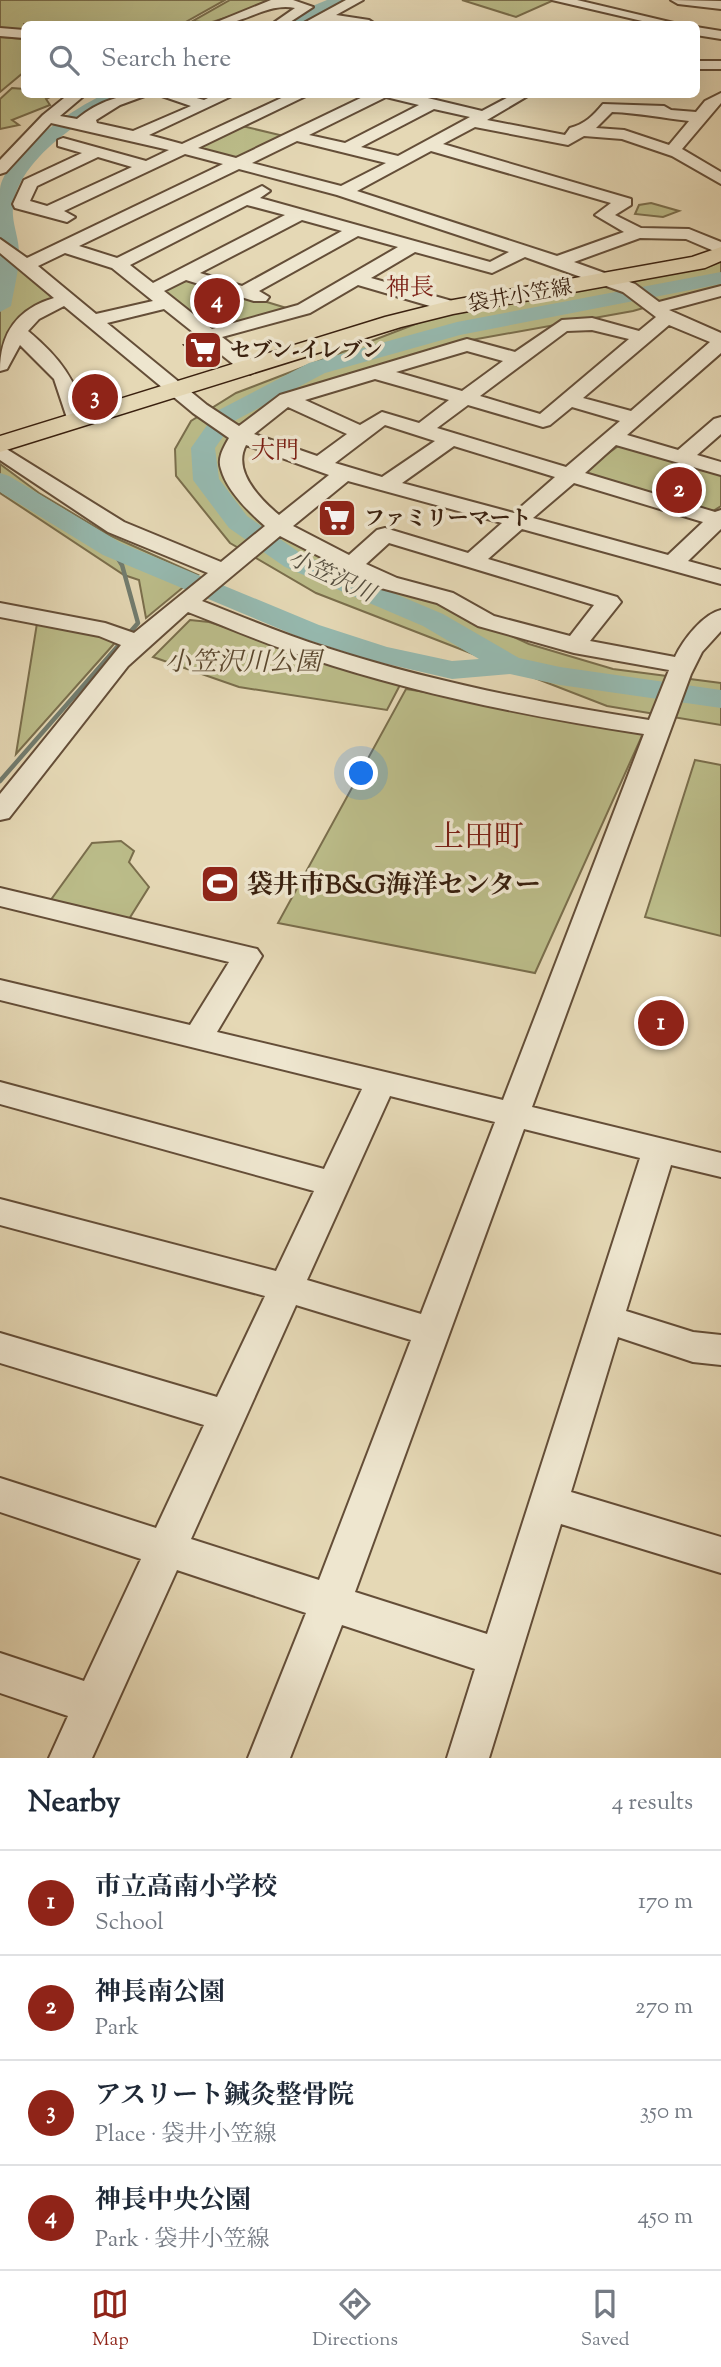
<!DOCTYPE html>
<html lang="en">
<head>
<meta charset="utf-8">
<style>
	:root { --surface:#fff; --page:#f2f2f3; --text:#1f2937; --muted:#747a83; --line:#e0e1e3; --accent:#8f2418 }
	body { margin:0; font-family:"Sorts Mill Goudy","Noto Serif JP",serif; background:var(--page); color:var(--text) }
	.you { position:absolute; left:362px; top:774px; width:24px; height:24px; margin:-18px; border:5px solid #fff; border-radius:50%; background:#1a73e8; box-shadow:0 0 0 10px #1a73e833 }
	.badge { display:grid; place-items:center; width:46px; height:46px; border-radius:50%; background:var(--accent); color:#fff; font-size:23px; font-weight:700 }
	.pin { position:absolute; translate:-50% -50%; border:4px solid #fff; box-shadow:0 2px 7px #0006 }
	.list { margin:0; padding:0; list-style:none }
	h2 { display:flex; justify-content:space-between; align-items:center; height:91px; margin:0; padding:0 28px; font-size:30px }
	h2 small { font-size:23px; font-weight:400; color:var(--muted) }
	.list li { display:grid; grid-template-columns:46px 1fr auto; gap:21px; align-items:center; box-sizing:border-box; height:105px; padding:0 28px; border-top:2px solid var(--line) }
	.list b { display:block; font-size:26px; white-space:nowrap }
	.list p { margin:0; font-size:23px; white-space:nowrap; color:var(--muted) }
	.list em { font-size:23px; font-style:normal; color:var(--muted) }
	.icon { flex:none; width:38px; height:38px; fill:none; stroke:currentColor; stroke-width:2; stroke-linecap:round; stroke-linejoin:round }
	.map { position:relative; flex:none; width:721px; height:1758px; overflow:hidden }
	.search { position:absolute; background:var(--surface); box-shadow:0 7px 28px #0002; left:21px; right:21px; top:21px; height:77px; display:flex; align-items:center; gap:18px; box-sizing:border-box; padding:0 24px; border-radius:10px; color:var(--muted); font-size:26px }
	.sheet { height:511px; background:var(--surface) }
	nav { display:flex; justify-content:space-around; align-items:center; box-sizing:border-box; height:98px; border-top:2px solid var(--line); background:var(--surface); font-size:19px; color:var(--muted) }
	nav a { display:grid; justify-items:center; gap:4px }
	nav .on { color:var(--accent) }
	.map>svg:first-child { display:block }
	.green { fill:#bbbc89; stroke:#7a6e4c; stroke-width:2 }
	.lines { fill:none; stroke-linecap:round; stroke-linejoin:round }
	.stream { stroke:#717c6f; stroke-width:4.5 }
	.river { fill:#96b9af; fill-rule:evenodd }
	.building { fill:#e1ae86; stroke:#39200f; stroke-width:2 }
	.minor-casing { stroke:#644e38; stroke-width:4 }
	.major-casing { stroke:#39200f; stroke-width:3 }
	.minor { fill:#eee6cf; fill-rule:evenodd }
	.major { fill:#e5d8b5; fill-rule:evenodd }
	.labels { text-anchor:middle; stroke-width:7; stroke-linejoin:round; paint-order:stroke }
	.far-street-label { font-size:21px; fill:#39200f; stroke:#eee6cf }
	.far-poi-label { font-size:21px; font-weight:bold; fill:#39200f; stroke:#eee6cf; text-anchor:start }
	.far-water-label { font-size:23px; font-style:italic; fill:#554e3f; stroke:#eee6cf }
	.far-quarter-label { font-size:24px; fill:#7a1f14; stroke:#eee6cf }
	.park-label { font-size:26px; font-style:italic; fill:#5a472e; stroke:#eee6cf }
	.poi-label { font-size:26px; font-weight:bold; fill:#39200f; stroke:#eee6cf; text-anchor:start }
	.quarter-label { font-size:30px; fill:#7a1f14; stroke:#eee6cf }
</style>
</head>
<body>
<div class="map">
<svg width="721" height="1758" viewBox="0 0 721 1758">
	<rect width="100%" height="100%" fill="#e5d8b5"/>
	<filter id="stains"><feTurbulence type="fractalNoise" baseFrequency=".00286" numOctaves="4"/><feColorMatrix values="0 0 0 0 .2 0 0 0 0 .09 0 0 0 0 .02 0 0 0 .5 -.17"/></filter>
	<radialGradient id="worn" r=".72"><stop offset=".6" stop-color="#630" stop-opacity="0"/><stop offset="1" stop-color="#630" stop-opacity=".3"/></radialGradient>
	<g class="green">
		<path d="M0 0H225L182 24H24V31L0 29Z"/>
		<path d="M230 0H281L209 23 193 21Z"/>
		<path d="M462 0H554L516 17Z"/>
		<path d="M0 37 24 39V72L0 92Z"/>
		<path d="M12 88 24 89V94L54 95 46 99 50 105 12 120 19 125 0 129V99Z"/>
		<path d="M242 126 284 136 237 159 195 149Z"/>
		<path d="M651 203 679 211 663 217 635 214 639 205Z"/>
		<path d="M721 255V286L633 311 466 341 274 403 232 442 248 497 312 546 529 644 613 669 721 683V725L607 706 316 593 230 543 176 476 175 449 191 421 236 393 457 308Z"/>
		<path d="M0 258 14 259 69 299 24 320 0 363Z"/>
		<path d="M191 279 290 309 215 332 160 291Z"/>
		<path d="M621 444 721 473V506L710 513 584 475V471Z"/>
		<path d="M0 464 39 493 109 535 198 575 146 618 139 580 124 575 0 493Z"/>
		<path d="M38 617 121 636 16 754Z"/>
		<path d="M190 620 209 622 401 683 387 710 239 687 153 657Z"/>
		<path d="M406 689 646 727 535 973 278 923Z"/>
		<path d="M695 760 721 765V936L645 917Z"/>
		<path d="M121 841 134 851 129 862 149 887 124 927 45 908 92 843Z"/>
	</g>
	<g class="lines">
		<path class="stream" d="M0 781 138 623 122 565 112 549"/>
		<g class="river">
			<path d="M327 0H349L307 24H289L310 7Z"/>
			<path d="M105 94H130C120 105 82 120 66 133 42 151 10 182 13 216 14 228 19 240 19 253 19 271 14 289 11 306L0 312C0 272 0 229 0 189 5 154 75 107 105 94Z"/>
			<path d="M721 272V284L460 335 325 373 234 421 215 448 219 479 247 516 303 555 443 614 519 658 560 667 721 690V708L560 685 510 674 452 679 370 660 299 637 103 555 0 492V473L9 476 121 543 319 625 387 647 452 661 479 659 423 626 285 567 229 528 193 480 191 448 217 411 309 363 457 322Z"/>
		</g>
	</g>
	<path class="building" d="M200 341 218 356 201 360 184 345Z"/>
	<g class="lines">
		<g class="minor-casing">
			<g id="minor">
				<path d="M271 0H293L313 7 287 24H272L295 8C266 2 241 27 212 24Z"/>
				<path d="M346 0H363L336 15 369 20 375 24 324 22 302 24Z"/>
				<path d="M552 0H577L678 24H655Z"/>
				<path d="M671 0 721 1V9L678 4Z"/>
				<path d="M696 27 721 31V39L696 35Z"/>
				<path d="M0 28 24 30V38L0 36Z"/>
				<rect x="696" y="61" width="25" height="8"/>
				<path d="M721 93V103L682 149 721 172V184L672 156 622 139 584 136 568 145 475 127 443 144 631 199V205L615 215 641 228 689 229 721 242V254L686 239 640 238 574 262 635 284 659 302 721 286V296L669 310 721 333V353L627 435 678 450 714 419 721 417V434L697 455 721 462V475L616 445 585 473 715 512 721 510V529L688 561 721 570V584L522 529 488 559 617 597 621 602 590 641 675 657C683 640 703 614 721 610V631L702 652 691 674 532 1107 721 1153V1177L671 1165 626 1311 693 1332 721 1335V1365L693 1362 618 1337 571 1492 721 1537V1573L561 1524 489 1758H447L475 1669 342 1625 290 1758H248L306 1613 177 1570 92 1758H49L68 1716 0 1693V1653L84 1681 141 1559 0 1512V1478L156 1528 204 1425 0 1363V1333L217 1397 265 1296 0 1225V1199L276 1271 314 1191 0 1104V1082L324 1169 362 1089 0 1000V980L190 1025 229 962 0 906V888L257 949 262 956 217 1032 503 1100 644 734C531 717 417 694 309 658 268 645 229 628 188 612L128 666 9 818 0 820V794L121 645 99 636 0 617V603L105 623 134 633 208 573 108 532 0 460V445L124 522 221 562 265 526C249 512 227 491 221 469 217 458 224 447 229 438L193 413 64 306 39 319 28 331C59 357 77 380 86 420L83 424H69L54 379 20 345 7 369 0 371C0 333 17 309 54 298L0 253V239L27 258 223 164 185 154 64 211 75 217 67 222 15 208 13 204 24 180 82 153 58 146V140L63 138 146 161 169 150 51 123 6 172 0 174V160L43 115 69 94H86L60 116 77 119C99 101 121 94 150 94L120 105 96 120 97 123 133 131 191 106 156 94H182L204 100 216 94H236L149 135 182 144 290 94H310L198 148 236 158 369 94H411L482 111 514 94H531L487 120 565 135 570 128C585 124 593 116 603 104L664 106 671 110 696 112 705 101ZM386 97 419 105 345 143 309 135ZM434 109 470 117 398 156 361 147ZM612 112C640 113 662 118 689 121L669 145 624 130 596 128ZM297 141 386 163 341 186 252 163ZM431 151 611 203 595 215 624 232 557 256 357 191ZM98 157 132 167 47 206 30 201 37 186ZM239 169 337 195 509 252 490 262 260 198 270 191 262 186 117 258 79 246ZM247 205 285 215 153 283 130 265ZM302 220 342 231 242 286 200 273ZM358 236 398 247 298 305 212 329 164 291 186 280 254 301H266L269 297 259 291ZM415 252 492 273 525 257 623 292 656 317 639 331 592 318 562 320 515 352 467 339 460 341 280 395 239 426 207 405 107 323 164 309 243 372 250 374 260 368 257 364 222 337 310 313 358 285 447 311H459L462 307 459 303 371 278ZM65 253 112 268 153 301 96 314 38 266ZM669 325 710 342 631 411 583 398ZM592 330 629 339 540 414 480 396 567 331ZM467 351 503 361 462 391 396 372ZM375 379 449 400 419 423 382 412 360 425 305 400ZM468 405 543 427 550 425 572 407 620 421 566 467 437 428ZM288 407 347 434 317 456 254 434ZM385 425 435 441 382 477 335 463ZM246 445 329 475 279 515C260 499 232 471 246 445ZM454 446 555 477 514 513 402 483ZM348 481 502 523 468 553 385 528 377 530 349 555 293 526ZM574 483 703 522 668 555 533 518ZM280 536 381 588 437 603 478 626 574 653 669 670 649 720C541 703 432 682 327 648 284 635 243 617 202 601ZM389 543 594 605 570 636 494 616 453 593 397 578 366 564ZM390 1096 495 1122 421 1314 307 1280ZM524 1129 640 1158 487 1634 355 1592ZM296 1305 411 1340 319 1580 191 1539Z"/>
			</g>
		</g>
		<g class="major-casing">
			<path id="major" d="M721 247V261L705 268 453 314 401 327 0 452V436L385 317 453 300 692 257Z"/>
		</g>
		<use href="#minor" class="minor"/>
		<use href="#major" class="major"/>
	</g>
	<defs>
		<g id="supermarket-square" transform="scale(2.0125)"><rect x="-9" y="-9" width="18" height="18" rx="4" fill="#8f2418" stroke="#eee6cf"/><path d="M-6-5.5h2.5l.6 2H6L4.5 2H-2.5L-4.4-4H-6ZM-1.5 3.2a1.3 1.3 0 1 0 .1 0ZM3 3.2a1.3 1.3 0 1 0 .1 0Z" fill="#fff"/></g>
		<g id="stadium-square" transform="scale(2.0125)"><rect x="-9" y="-9" width="18" height="18" rx="4" fill="#8f2418" stroke="#eee6cf"/><path d="M0-5a6.5 5 0 1 0 0 10a6.5 5 0 1 0 0-10ZM-3.5-1.8h7v3.6h-7Z" fill="#fff"/></g>
	</defs>
	<g fill-rule="evenodd">
		<use href="#supermarket-square" x="203" y="350"/>
		<use href="#supermarket-square" x="337" y="518"/>
		<use href="#stadium-square" x="220" y="884"/>
	</g>
	<g class="labels">
		<g class="far-street-label">
			<text transform="translate(520 295) rotate(-10)" y="7">袋井小笠線</text>
		</g>
		<g class="far-poi-label">
			<text x="230" y="357">セブン-イレブン</text>
			<text x="364" y="525">ファミリーマート</text>
		</g>
		<g class="far-water-label">
			<text transform="translate(332 575) rotate(25)" y="8">小笠沢川</text>
		</g>
		<g class="far-quarter-label">
			<text x="410" y="295">神長</text>
			<text x="275" y="458">大門</text>
		</g>
		<g class="park-label">
			<text x="243" y="670">小笠沢川公園</text>
		</g>
		<g class="poi-label">
			<text x="247" y="893">袋井市B&amp;G海洋センター</text>
		</g>
		<g class="quarter-label">
			<text x="479" y="846">上田町</text>
		</g>
	</g>
	<rect width="100%" height="100%" filter="url(#stains)"/>
	<rect width="100%" height="100%" fill="url(#worn)"/>
</svg>
<div class="you"></div>
<div class="pin badge" style="left:661px;top:1023px">1</div>
<div class="pin badge" style="left:679px;top:490px">2</div>
<div class="pin badge" style="left:95px;top:397px">3</div>
<div class="pin badge" style="left:217px;top:301px">4</div>
<div class="search"><svg class="icon" aria-label="search" viewBox="0 0 24 24"><circle cx="10" cy="10" r="6"/><path d="M15 15l6 6"/></svg>Search here</div>
</div>
<section class="sheet">
<h2>Nearby<small>4 results</small></h2>
<ul class="list">
<li><span class="badge">1</span><div><b>市立高南小学校</b><p>School</p></div><em>170 m</em></li>
<li><span class="badge">2</span><div><b>神長南公園</b><p>Park</p></div><em>270 m</em></li>
<li><span class="badge">3</span><div><b>アスリート鍼灸整骨院</b><p>Place · 袋井小笠線</p></div><em>350 m</em></li>
<li><span class="badge">4</span><div><b>神長中央公園</b><p>Park · 袋井小笠線</p></div><em>450 m</em></li>
</ul>
</section>
<nav>
<a class="on"><svg class="icon" aria-label="map" viewBox="0 0 24 24"><path d="M3 6l6-2 6 2 6-2v14l-6 2-6-2-6 2zM9 4v14M15 6v14"/></svg>Map</a>
<a><svg class="icon" aria-label="directions" viewBox="0 0 24 24"><path d="M12 3l9 9-9 9-9-9zM9 14v-3h6M13 9l2 2-2 2"/></svg>Directions</a>
<a><svg class="icon" aria-label="saved" viewBox="0 0 24 24"><path d="M7 4h10v16l-5-4-5 4z"/></svg>Saved</a>
</nav>
</body>
</html>
